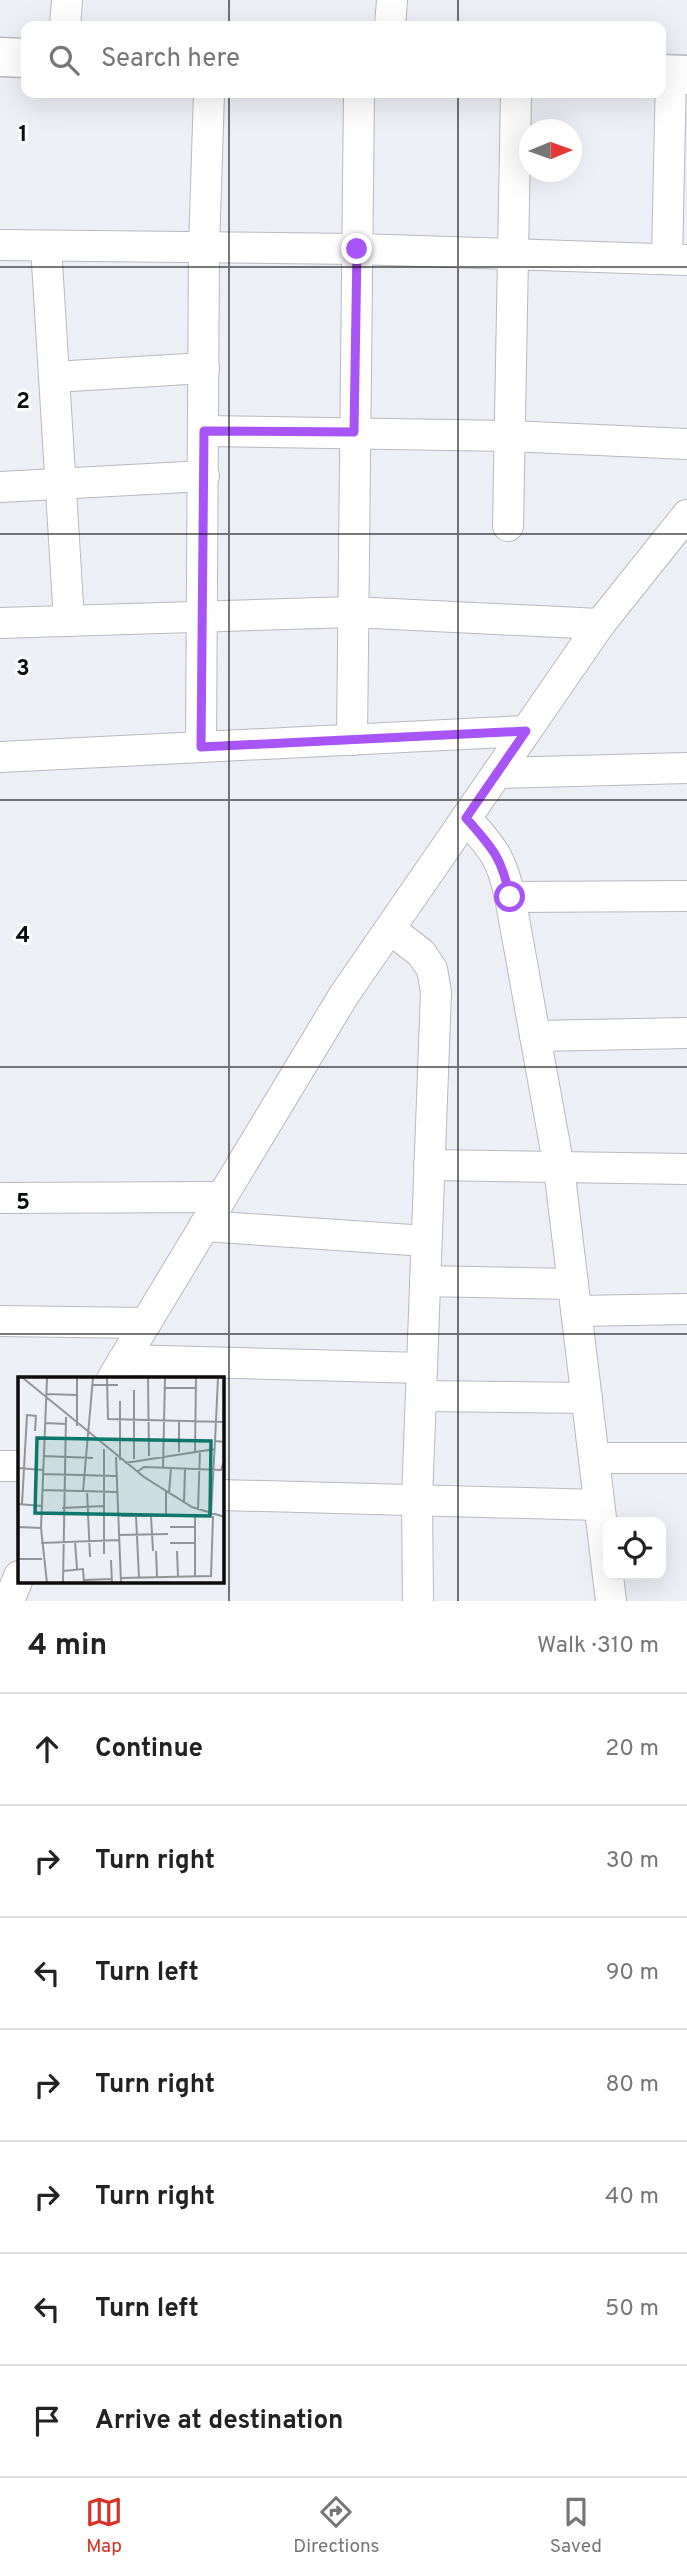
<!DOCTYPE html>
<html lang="en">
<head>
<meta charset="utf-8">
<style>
	:root { --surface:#fff; --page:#f6f6f6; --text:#222; --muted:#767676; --line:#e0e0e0; --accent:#d93025 }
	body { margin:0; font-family:Overpass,sans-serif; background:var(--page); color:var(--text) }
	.controls { position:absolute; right:21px; bottom:21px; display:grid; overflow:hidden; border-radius:14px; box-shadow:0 7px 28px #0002 }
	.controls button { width:63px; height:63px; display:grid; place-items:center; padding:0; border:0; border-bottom:2px solid var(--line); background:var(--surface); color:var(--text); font:35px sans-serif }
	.compass { position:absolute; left:519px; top:119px; width:63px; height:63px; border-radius:50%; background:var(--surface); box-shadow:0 7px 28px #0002; rotate:89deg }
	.stop { position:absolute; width:21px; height:21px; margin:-16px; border:5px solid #a855f7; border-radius:50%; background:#fff }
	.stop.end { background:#a855f7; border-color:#fff; box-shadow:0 2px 7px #0008 }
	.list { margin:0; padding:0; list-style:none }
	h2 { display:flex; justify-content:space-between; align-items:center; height:91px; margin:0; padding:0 28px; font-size:30px }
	h2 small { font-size:23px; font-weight:400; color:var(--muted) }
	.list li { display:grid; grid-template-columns:46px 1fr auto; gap:21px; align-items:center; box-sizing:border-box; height:112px; padding:0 28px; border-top:2px solid var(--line) }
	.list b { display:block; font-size:26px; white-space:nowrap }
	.list em { font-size:23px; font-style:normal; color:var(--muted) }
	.icon { flex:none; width:38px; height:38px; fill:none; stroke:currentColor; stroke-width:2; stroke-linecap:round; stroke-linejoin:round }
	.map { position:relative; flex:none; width:687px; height:1601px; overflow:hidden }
	.search { position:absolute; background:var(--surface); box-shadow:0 7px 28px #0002; left:21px; right:21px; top:21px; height:77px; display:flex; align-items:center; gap:18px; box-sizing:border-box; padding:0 24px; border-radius:14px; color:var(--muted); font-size:26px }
	.sheet { height:875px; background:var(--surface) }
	nav { display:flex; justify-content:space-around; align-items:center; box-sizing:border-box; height:98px; border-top:2px solid var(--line); background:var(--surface); font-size:19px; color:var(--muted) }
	nav a { display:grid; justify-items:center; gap:4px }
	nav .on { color:var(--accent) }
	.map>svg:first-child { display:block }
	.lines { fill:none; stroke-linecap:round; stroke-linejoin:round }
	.minor-casing { stroke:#b8b9c0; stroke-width:32 }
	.tertiary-casing { stroke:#b8b9c0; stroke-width:41 }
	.minor { stroke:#fff; stroke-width:30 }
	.tertiary { stroke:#fff; stroke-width:38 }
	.route { stroke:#a855f7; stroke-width:9 }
	.grid { fill:none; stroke:#0b0b0d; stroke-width:2; stroke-opacity:0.55 }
	.inset-road { fill:none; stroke:#939499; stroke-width:2 }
	.view { fill:#0f766e; fill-opacity:0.15; stroke:#0f766e; stroke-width:3.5 }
	.inset-edge { fill:none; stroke:#0b0b0d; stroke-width:3.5 }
	.grid-label { font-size:23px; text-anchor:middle; font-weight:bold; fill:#0b0b0d; stroke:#fcfdfe; stroke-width:6; stroke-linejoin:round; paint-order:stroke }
</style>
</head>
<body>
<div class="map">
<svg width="687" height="1601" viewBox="0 0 687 1601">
	<rect width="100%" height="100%" fill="#edeff6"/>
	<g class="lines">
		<g class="minor-casing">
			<g id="minor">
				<path d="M65 26 67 0"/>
				<path d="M390 26 392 0"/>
				<path d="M0 245 357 249 687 260"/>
				<path d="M46 246 69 621"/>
				<path d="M667 259 671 74"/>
				<path d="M54 377 204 368"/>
				<path d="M204 431 510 436 687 444"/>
				<path d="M0 487 204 476"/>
				<path d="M508 526 516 93"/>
				<path d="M0 623 352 612 600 624"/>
				<path d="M352 740 359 93"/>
				<path d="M201 747 204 248 209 93"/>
				<path d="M0 757 526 731"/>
				<path d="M497 773 687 768"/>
				<path d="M466 818C493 849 501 856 510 897L559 1168 611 1601"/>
				<path d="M510 897 687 896"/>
				<path d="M390 929 421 953 432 969 436 992 417 1500 418 1601"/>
				<path d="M535 1036 687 1033"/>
				<path d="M429 1165 687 1169"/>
				<path d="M0 1198 222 1197"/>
				<path d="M204 1226 426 1241"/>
				<path d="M425 1281 573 1284"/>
				<path d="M576 1311 687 1309"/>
				<path d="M0 1321 146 1323"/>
				<path d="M123 1360 422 1368"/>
				<path d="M112 1379 344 995 600 624 687 515"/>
				<path d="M421 1396 587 1398"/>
				<path d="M594 1458H687"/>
				<path d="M0 1466H19"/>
				<path d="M222 1495 599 1505"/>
				<path d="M9 1601 19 1576"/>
			</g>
		</g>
		<g class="tertiary-casing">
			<g id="tertiary">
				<path d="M0 57 26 58"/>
				<path d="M661 74 687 75"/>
			</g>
		</g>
		<use href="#minor" class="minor"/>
		<use href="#tertiary" class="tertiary"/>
	</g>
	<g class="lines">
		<path class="route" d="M357 249 354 432 204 431 201 747 526 731 466 818C493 849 501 856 510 897"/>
	</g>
	<path class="grid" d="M229 0V26M458 0V26M229 93V1601M458 93V1601M0 267H687M0 534H687M0 800H687M0 1067H687M0 1334H687"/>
	<g transform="translate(18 1377)">
		<rect width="206" height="206" fill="#edeff6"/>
		<path class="inset-road" d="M5 1 126 100 174 130 207 140M29 1 23 151 29 206M89 1 90 42 207 45M130 1 131 79M200 1 197 64 207 65M74 8H100M147 11H178M116 13V82M29 17 59 18M102 24V83M161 43V75M27 46 48 47M59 49V1M177 74 178 1M26 79 75 81M98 80 103 206M107 86 197 72M0 91 25 93M145 91 147 1M119 95 126 90 203 93 207 81M25 97 98 99M24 113 99 115M65 114 75 1M69 114 72 180M151 116 153 91M166 125 167 92M0 127 24 129M4 127 9 38 18 39 17 54M44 131 85 129M180 132 182 73M193 138 197 64M103 139H177M118 139 121 201M133 139 135 174M148 139V114M0 150 23 151M152 150H177M100 158 150 157M57 164 59 192M23 166 101 163M152 166H177M138 174 139 200M159 174 160 200M86 177V72M0 182H24M93 183 94 206M45 194 65 192 66 206M177 200V138M103 201 193 199 195 139M66 203 94 202M45 206 48 40"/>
		<path class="view" d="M19 61 193 64 192 139 17 136Z"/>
		<rect width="206" height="206" class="inset-edge"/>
	</g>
	<g class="grid-label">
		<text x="23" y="141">1</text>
		<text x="23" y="408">2</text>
		<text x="23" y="675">3</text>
		<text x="23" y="942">4</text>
		<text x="23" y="1209">5</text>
	</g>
</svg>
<div class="controls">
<button><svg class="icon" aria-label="locate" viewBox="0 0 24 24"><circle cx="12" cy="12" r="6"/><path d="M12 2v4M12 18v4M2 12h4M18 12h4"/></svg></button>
</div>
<svg class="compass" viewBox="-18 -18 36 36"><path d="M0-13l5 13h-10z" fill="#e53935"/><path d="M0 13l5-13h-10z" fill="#767676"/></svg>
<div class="stop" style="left:510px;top:897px"></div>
<div class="stop end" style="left:357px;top:249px"></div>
<div class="search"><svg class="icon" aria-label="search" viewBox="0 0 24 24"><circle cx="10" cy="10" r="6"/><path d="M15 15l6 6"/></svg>Search here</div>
</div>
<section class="sheet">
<h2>4 min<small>Walk · 310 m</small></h2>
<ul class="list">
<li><svg class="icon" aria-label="ahead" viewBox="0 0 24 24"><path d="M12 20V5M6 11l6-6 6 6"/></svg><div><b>Continue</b></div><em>20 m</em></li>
<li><svg class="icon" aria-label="right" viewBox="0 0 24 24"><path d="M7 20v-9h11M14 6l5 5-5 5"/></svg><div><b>Turn right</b></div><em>30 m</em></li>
<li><svg class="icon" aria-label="left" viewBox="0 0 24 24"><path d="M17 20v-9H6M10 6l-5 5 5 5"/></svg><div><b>Turn left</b></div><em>90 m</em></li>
<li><svg class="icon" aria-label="right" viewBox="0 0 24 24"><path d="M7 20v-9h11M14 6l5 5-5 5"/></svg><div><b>Turn right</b></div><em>80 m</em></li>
<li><svg class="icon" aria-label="right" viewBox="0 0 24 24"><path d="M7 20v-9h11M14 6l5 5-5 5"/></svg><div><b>Turn right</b></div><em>40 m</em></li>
<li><svg class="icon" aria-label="left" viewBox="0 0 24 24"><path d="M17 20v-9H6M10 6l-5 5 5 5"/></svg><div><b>Turn left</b></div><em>50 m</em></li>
<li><svg class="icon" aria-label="arrive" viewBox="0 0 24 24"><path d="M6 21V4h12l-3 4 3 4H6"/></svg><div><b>Arrive at destination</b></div></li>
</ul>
</section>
<nav>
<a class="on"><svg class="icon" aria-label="map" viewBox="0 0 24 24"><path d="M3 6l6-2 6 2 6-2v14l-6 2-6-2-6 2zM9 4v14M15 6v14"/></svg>Map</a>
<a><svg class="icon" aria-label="directions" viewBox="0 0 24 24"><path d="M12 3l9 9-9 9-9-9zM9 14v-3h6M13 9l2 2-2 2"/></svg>Directions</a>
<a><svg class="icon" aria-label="saved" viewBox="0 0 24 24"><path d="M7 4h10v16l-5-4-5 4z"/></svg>Saved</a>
</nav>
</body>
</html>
